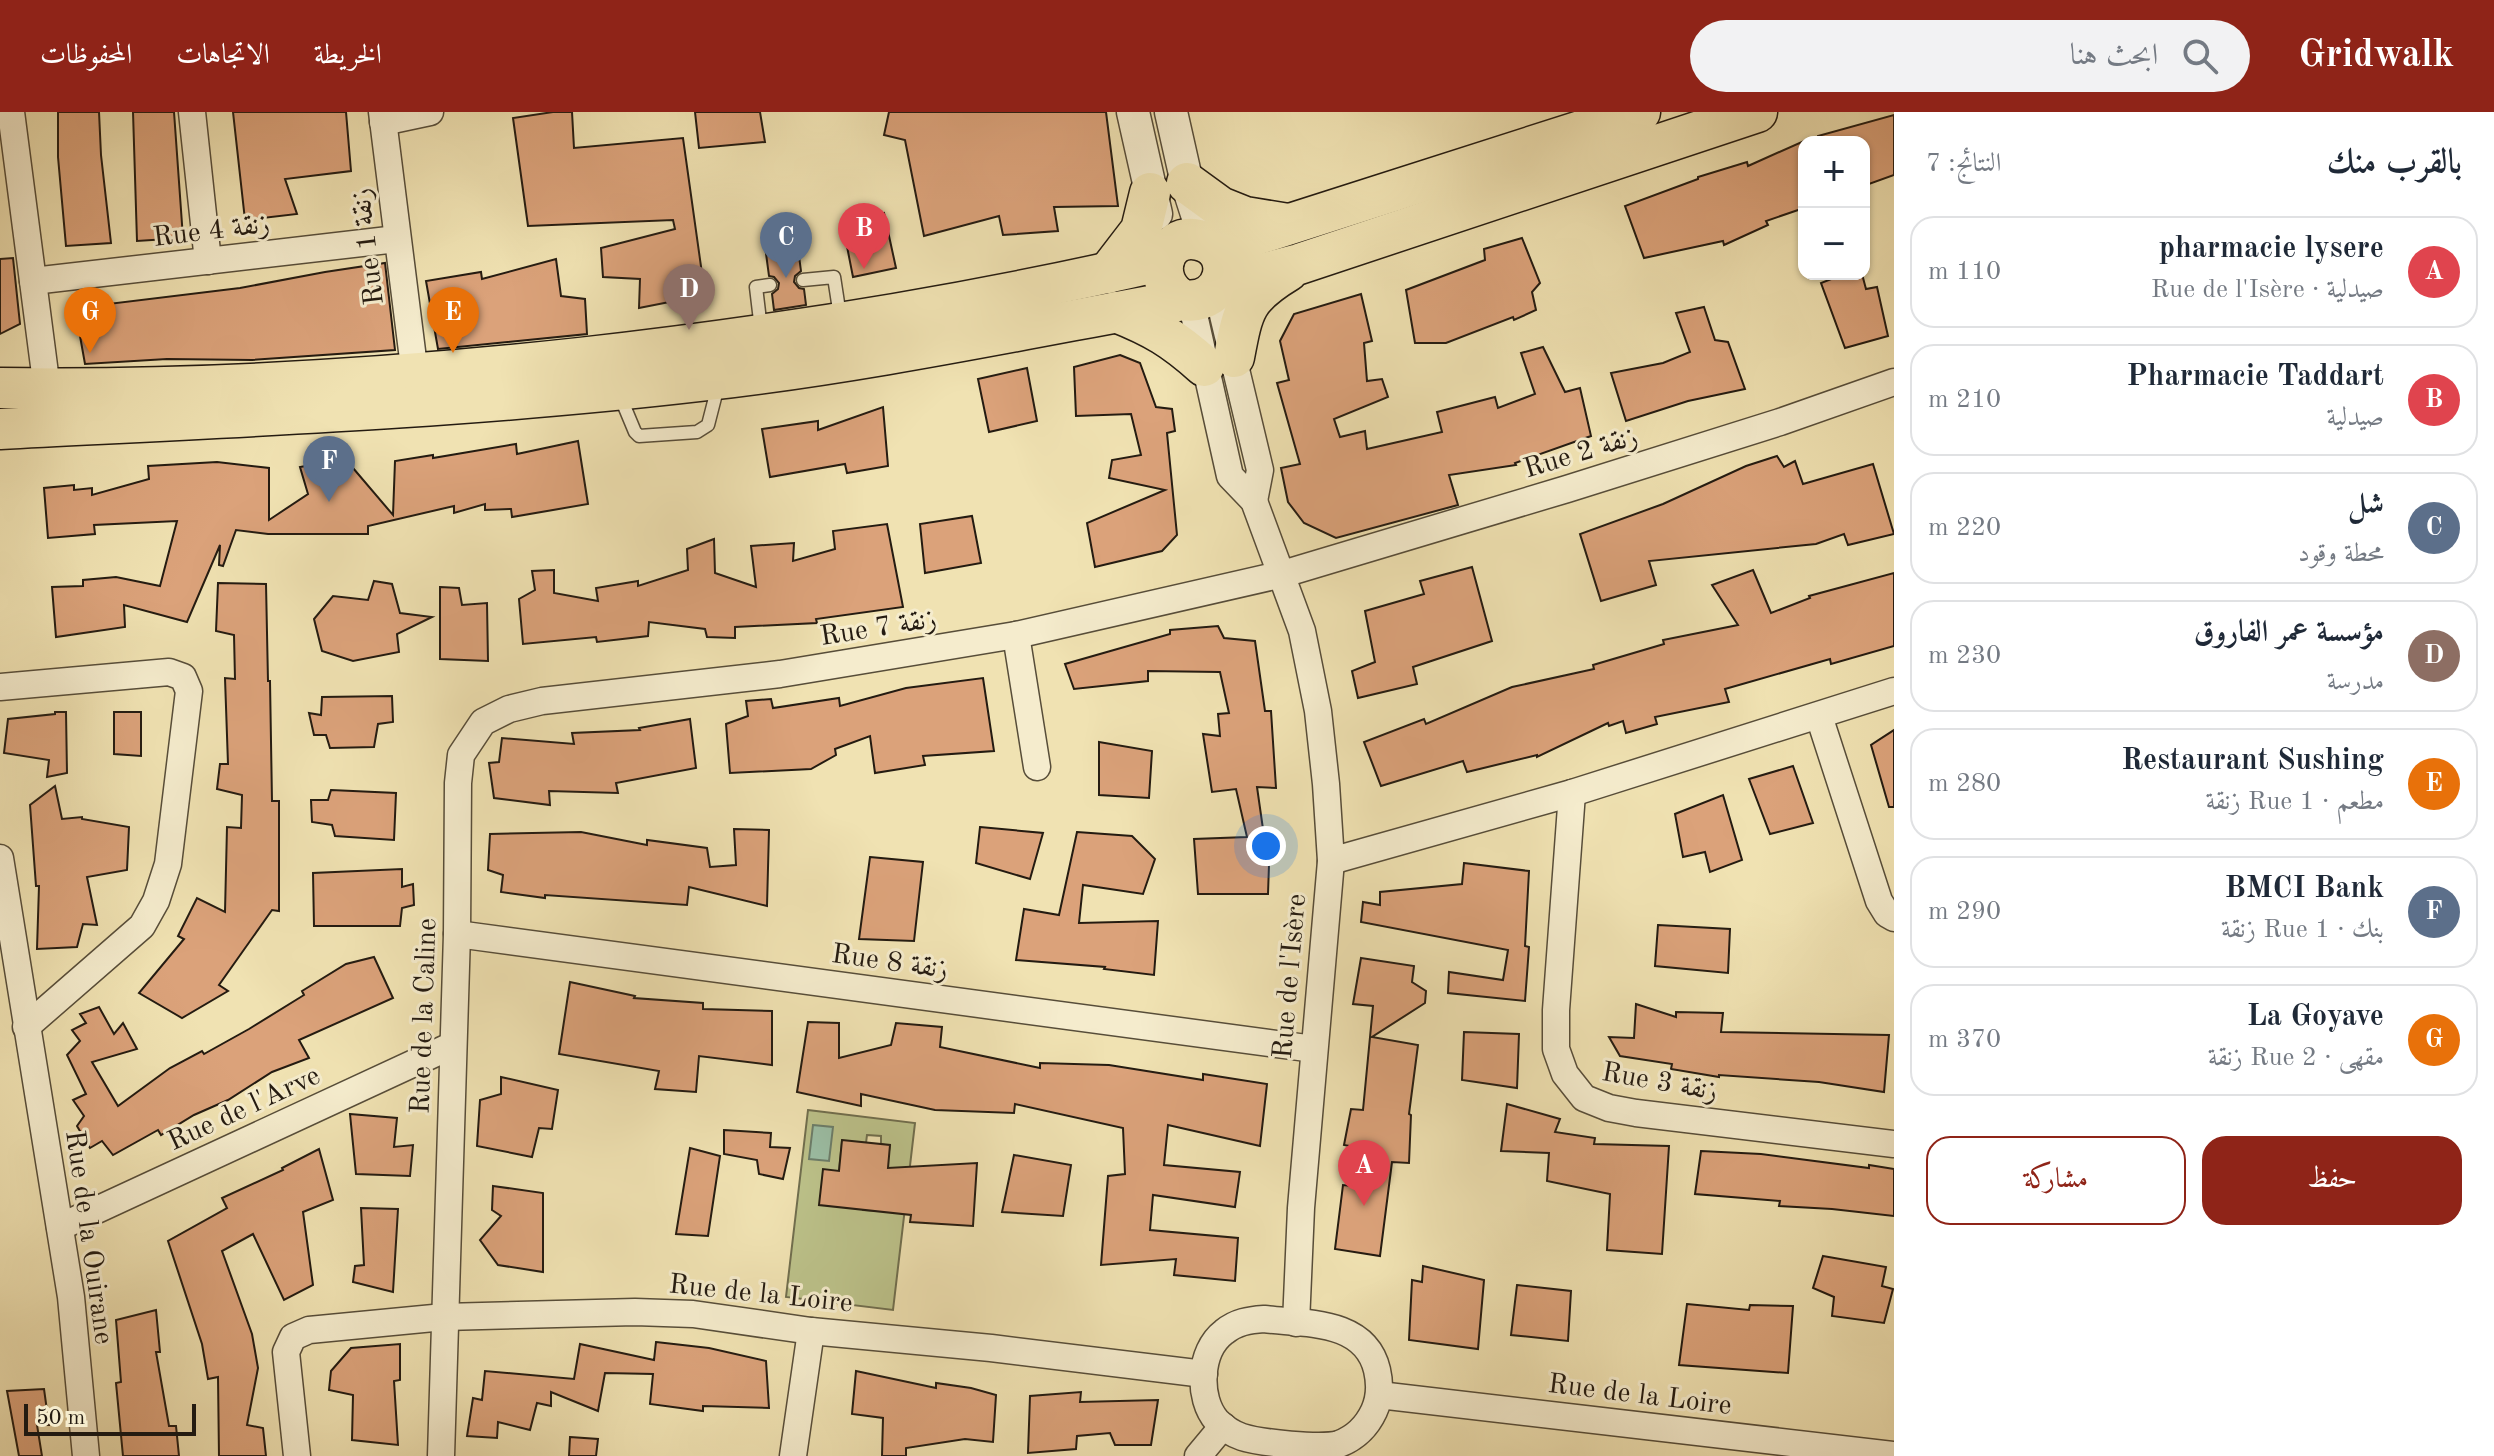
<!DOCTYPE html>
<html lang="ar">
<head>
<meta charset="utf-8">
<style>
	:root { --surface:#fff; --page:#f2f2f3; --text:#1f2937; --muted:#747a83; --line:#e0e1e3; --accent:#8f2418 }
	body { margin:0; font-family:"Old Standard TT",Amiri,serif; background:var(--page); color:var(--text); direction:rtl }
	.controls { position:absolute; right:24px; top:24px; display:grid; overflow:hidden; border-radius:16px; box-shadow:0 2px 6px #0004 }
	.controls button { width:72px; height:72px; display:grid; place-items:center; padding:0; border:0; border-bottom:2px solid var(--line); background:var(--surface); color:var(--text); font:40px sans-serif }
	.scale { position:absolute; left:24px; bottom:20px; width:172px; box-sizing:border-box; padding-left:8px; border:4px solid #241b11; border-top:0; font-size:22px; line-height:28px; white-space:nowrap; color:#241b11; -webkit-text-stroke:6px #f5eccd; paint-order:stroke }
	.you { position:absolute; left:1266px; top:734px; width:28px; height:28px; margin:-20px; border:6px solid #fff; border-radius:50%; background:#1a73e8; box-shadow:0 0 0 12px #1a73e833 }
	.badge { display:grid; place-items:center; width:52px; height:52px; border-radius:50%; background:var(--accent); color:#fff; font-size:26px; font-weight:700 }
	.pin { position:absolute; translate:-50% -66px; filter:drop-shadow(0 2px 4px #0008) }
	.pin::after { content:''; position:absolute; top:42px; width:28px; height:24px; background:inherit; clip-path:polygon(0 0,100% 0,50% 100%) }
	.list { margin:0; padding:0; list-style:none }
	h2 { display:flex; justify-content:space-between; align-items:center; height:104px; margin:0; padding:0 32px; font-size:34px }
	h2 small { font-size:26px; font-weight:400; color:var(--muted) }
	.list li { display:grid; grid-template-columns:52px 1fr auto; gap:24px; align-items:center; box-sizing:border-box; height:112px; margin:0 16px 16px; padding:0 16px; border:2px solid var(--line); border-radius:24px }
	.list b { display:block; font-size:30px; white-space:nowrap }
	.list p { margin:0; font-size:26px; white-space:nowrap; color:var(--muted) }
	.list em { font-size:26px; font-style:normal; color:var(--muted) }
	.actions { display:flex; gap:16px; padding:24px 32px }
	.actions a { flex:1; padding:18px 0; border:2px solid var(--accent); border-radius:24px; text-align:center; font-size:28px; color:var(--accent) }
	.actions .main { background:var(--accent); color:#fff }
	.icon { flex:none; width:44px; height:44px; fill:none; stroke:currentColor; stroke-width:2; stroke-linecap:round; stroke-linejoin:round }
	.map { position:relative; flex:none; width:1894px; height:1344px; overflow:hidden; direction:ltr }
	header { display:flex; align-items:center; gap:48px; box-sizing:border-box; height:112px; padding:0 40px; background:var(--accent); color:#fff }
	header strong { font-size:38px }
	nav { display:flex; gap:44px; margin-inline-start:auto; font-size:28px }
	.search { width:560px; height:72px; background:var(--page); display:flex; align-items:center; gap:20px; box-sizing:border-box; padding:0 28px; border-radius:44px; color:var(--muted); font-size:30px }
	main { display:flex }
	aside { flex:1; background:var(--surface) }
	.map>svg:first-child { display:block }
	.green { fill:#bcc28a; stroke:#706e4e; stroke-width:2; fill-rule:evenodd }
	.water { fill:#9bbfa6; stroke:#6b7d6a; stroke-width:2 }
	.building { fill:#dba27a; stroke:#241b11; stroke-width:2 }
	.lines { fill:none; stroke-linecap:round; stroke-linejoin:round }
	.service-casing { stroke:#574d39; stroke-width:15 }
	.minor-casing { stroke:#574d39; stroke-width:29 }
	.tertiary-casing { stroke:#574d39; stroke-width:35 }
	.primary-casing { stroke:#241b11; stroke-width:43 }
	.service { stroke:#f5eccd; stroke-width:12 }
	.minor { stroke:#f5eccd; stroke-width:26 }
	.tertiary { stroke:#f5eccd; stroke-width:32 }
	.primary { stroke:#f0e2b2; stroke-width:40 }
	.labels { text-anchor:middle; stroke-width:6; stroke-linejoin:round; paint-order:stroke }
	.street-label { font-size:28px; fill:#241b11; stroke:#f5eccd }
</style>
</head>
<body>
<header>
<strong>Gridwalk</strong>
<div class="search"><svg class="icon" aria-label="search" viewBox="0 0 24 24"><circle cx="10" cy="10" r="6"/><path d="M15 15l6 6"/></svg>ابحث هنا</div>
<nav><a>الخريطة</a><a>الاتجاهات</a><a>المحفوظات</a></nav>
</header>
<main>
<aside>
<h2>بالقرب منك<small>النتائج: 7</small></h2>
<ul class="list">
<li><span class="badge" style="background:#e0444e">A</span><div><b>pharmacie lysere</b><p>صيدلية · Rue de l'Isère</p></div><em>110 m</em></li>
<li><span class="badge" style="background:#e0444e">B</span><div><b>Pharmacie Taddart</b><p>صيدلية</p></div><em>210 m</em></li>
<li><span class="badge" style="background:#5c6f8a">C</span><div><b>شل</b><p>محطة وقود</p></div><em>220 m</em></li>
<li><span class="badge" style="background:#8d6e63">D</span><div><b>مؤسسة عمر الفاروق</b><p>مدرسة</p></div><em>230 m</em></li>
<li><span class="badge" style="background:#e8710a">E</span><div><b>Restaurant Sushing</b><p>مطعم · Rue 1 زنقة</p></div><em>280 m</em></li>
<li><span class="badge" style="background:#5c6f8a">F</span><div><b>BMCI Bank</b><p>بنك · Rue 1 زنقة</p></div><em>290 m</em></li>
<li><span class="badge" style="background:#e8710a">G</span><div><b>La Goyave</b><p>مقهى · Rue 2 زنقة</p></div><em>370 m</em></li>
</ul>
<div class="actions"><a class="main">حفظ</a><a>مشاركة</a></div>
</aside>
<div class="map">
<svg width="1894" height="1344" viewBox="0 0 1894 1344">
	<rect width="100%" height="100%" fill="#f0e2b2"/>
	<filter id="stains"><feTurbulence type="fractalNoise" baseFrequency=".0025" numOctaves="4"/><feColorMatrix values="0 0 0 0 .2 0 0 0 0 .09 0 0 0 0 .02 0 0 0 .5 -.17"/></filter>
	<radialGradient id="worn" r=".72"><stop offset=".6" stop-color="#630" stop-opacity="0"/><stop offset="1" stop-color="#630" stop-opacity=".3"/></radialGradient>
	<path class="green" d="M808 998 915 1011 893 1198 786 1185ZM867 1023 881 1024V1032L890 1034 878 1099 863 1098V1094L839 1059 842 1029 866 1031Z"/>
	<path class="water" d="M813 1013 833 1015 829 1049 809 1047Z"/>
	<g class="building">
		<path d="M58 0H99L101 43 111 131 66 134 58 45Z"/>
		<path d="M133 0H174L183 126 137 129Z"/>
		<path d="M233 0H346L351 59 285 67 297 102 245 108Z"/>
		<path d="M553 0H572L574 36 683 26 705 183 639 196 640 167 603 165 601 136 675 117 673 108 528 114 513 6Z"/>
		<path d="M695 0H760L765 30 699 36Z"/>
		<path d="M889 0H1106L1118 94 1054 95 1058 119 1003 123 999 104 924 124 905 28 884 23Z"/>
		<path d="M1894 3V63L1869 72 1864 56V30H1818V24Z"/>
		<path d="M1804 29V96L1766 109 1768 113 1724 133 1723 129 1644 146 1625 94 1698 67V65L1747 50 1748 54Z"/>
		<path d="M884 101 896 156 853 165 842 109Z"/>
		<path d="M1522 126 1540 171 1532 180 1536 198 1514 208 1513 205 1446 231H1415L1406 178 1485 148 1484 137Z"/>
		<path d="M797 129 801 159 795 164 794 170 799 176 804 177 806 193 774 198 772 182 778 177 779 171 774 165 769 164 765 134Z"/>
		<path d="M13 146 20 212 0 222V147Z"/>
		<path d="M556 147 561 184 585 187 587 222 438 237 426 169 481 160 482 167Z"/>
		<path d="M385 151 395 238 252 248 167 247 85 252 75 196 240 176 325 160Z"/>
		<path d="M1844 162H1862L1866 177 1877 175 1888 224 1845 236 1821 171Z"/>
		<path d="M1361 182 1372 229 1364 231 1367 269 1382 267 1388 285 1334 307 1340 325 1365 319 1367 337 1442 320 1437 300 1495 285 1498 296 1535 282 1521 241 1543 235 1565 280 1580 276 1591 324 1515 351 1516 353 1449 363 1458 393 1336 426 1304 411 1288 390 1281 356 1300 352 1277 271 1289 268 1280 229 1294 202Z"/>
		<path d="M1704 195 1715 228 1728 230 1745 277 1688 289 1626 309 1611 261 1663 251 1690 240 1676 201Z"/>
		<path d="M1120 243 1140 251 1156 295 1172 297 1175 319 1167 321 1177 423 1162 439 1095 455 1087 411 1165 378 1109 366 1112 348 1141 343 1131 302 1076 304 1074 255Z"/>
		<path d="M1027 256 1037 309 989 320 978 267Z"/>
		<path d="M883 295 888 354 847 361 845 352 770 365 762 317 818 309V318Z"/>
		<path d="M578 329 588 392 512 405 511 397 485 398V392L454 401V394L368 414V422H268L236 418 223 454 219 453 220 433 187 510 124 493 125 515 56 525 52 475 83 474V468L116 465 160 474 177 409 94 413 95 422 48 426 44 376 74 373V378L92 376V383L149 367 148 354 217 350 269 356V408L308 382 300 355 333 349 341 354 353 356 393 403 395 349 433 343V346L516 332 517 342Z"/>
		<path d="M1777 344 1784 355 1795 349 1803 372 1873 352 1894 422 1848 433 1844 422 1816 432 1649 449 1656 473 1601 489 1580 422 1663 392 1746 354Z"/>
		<path d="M972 404 981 451 925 461 920 412Z"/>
		<path d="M887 412 903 495 816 507 817 511 735 515V526L707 525 705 517 649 510 648 524 597 530 596 525 523 532 519 487 535 478 532 459 554 458V481L598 489 596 476 638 469V474L688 458 687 437 714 427 715 461 756 475 751 434 794 431 793 449 835 437 833 419Z"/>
		<path d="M1472 455 1492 529 1413 555 1417 572 1358 586 1352 559 1375 550 1365 499 1424 482 1420 469Z"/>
		<path d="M1753 458 1771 501 1810 486 1809 484 1894 461V534L1831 552 1830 547 1725 577 1729 590 1655 605 1657 612 1626 621 1623 609 1609 614 1608 611 1537 645V643L1467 660 1463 649 1381 674 1364 630 1424 607 1426 612 1512 575 1594 557 1593 553 1664 532 1663 528 1738 513 1712 473Z"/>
		<path d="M374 469 392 472 400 501 432 505 397 522 399 540 353 549 322 539 314 507 333 484 368 488Z"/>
		<path d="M218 471 266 472 268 569H270L272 689H279V799L272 798 219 873 228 879 182 906 139 881 184 827 178 824 197 786 225 800 227 715 241 716 242 683 217 677 220 652H228L225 566 235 567 234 523 216 519Z"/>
		<path d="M440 475 459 476 462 493 487 491 488 549 440 547Z"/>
		<path d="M1218 514 1224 526 1255 529 1265 599H1271L1276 676 1257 675 1264 724H1270L1268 782H1198L1194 727 1247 725 1236 677 1212 680 1203 622 1220 624 1218 602 1229 601 1220 560 1148 559V569L1074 577 1065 552 1170 522V518Z"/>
		<path d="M983 566 994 639 923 644 925 653 875 661 870 624 835 637 836 643 811 657 730 661 726 612 748 604 746 589 771 587 773 596 839 586 840 594 906 576Z"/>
		<path d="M392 584 393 610 378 612 374 635 330 636 326 623H314L309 601 321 603 322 585Z"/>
		<path d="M55 600H66L67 661 47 665 49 648 4 641 8 607 55 602Z"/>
		<path d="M114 600H141V644L114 642Z"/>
		<path d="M690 607 696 656 616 671 618 681 549 679 550 693 494 686 489 651 499 650 502 626 574 632 572 621 640 618 639 616Z"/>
		<path d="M1894 618V695H1889L1871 633Z"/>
		<path d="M1099 630 1152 639 1149 686 1099 683Z"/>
		<path d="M1793 654 1813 711 1770 722 1749 667Z"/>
		<path d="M55 674 62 707 82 705V707L129 715 127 758 87 765 97 813 83 812 77 835 37 837 39 774H36L30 693Z"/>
		<path d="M331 678 396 681 394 728 335 724 332 713 312 710 311 688H328Z"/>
		<path d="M1723 683 1742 748 1710 760 1705 740 1683 745 1675 702Z"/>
		<path d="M980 715 1043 721 1030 767 976 751Z"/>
		<path d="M734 717 769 718 767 794 689 775 687 793 545 783V786L501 780 503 763 488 758 490 722 581 720 647 733V728L707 736 710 755 736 753Z"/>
		<path d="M1077 720 1132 724 1155 747 1143 782 1083 773 1079 811 1158 809 1154 863 1104 857 1105 855 1016 848 1024 797 1059 803Z"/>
		<path d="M870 745 923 750 914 829 859 827Z"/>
		<path d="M1464 751 1529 759 1525 834 1529 835 1525 889 1448 881 1449 860 1503 868 1508 838 1361 810 1363 790 1380 793V780L1462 772Z"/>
		<path d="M402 757V775L413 772 414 793 402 796 400 814H314L313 761Z"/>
		<path d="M1658 813 1730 817 1728 861 1655 854Z"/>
		<path d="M374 845 393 886 299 928 309 946 272 960 228 988 194 1003 161 1023 158 1018 113 1043 102 1029 90 1036 77 1014 84 1004 73 988 86 982 67 943 80 929 72 918 86 911 80 902 99 895 114 922 123 911 137 937 92 950 118 994 170 956 202 939 204 942 249 917 304 883 302 879 346 852Z"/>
		<path d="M1361 846 1414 854 1412 870 1426 879 1425 891 1372 925 1418 933 1409 1002 1411 1003 1409 1051 1392 1050 1380 1144 1335 1137 1343 1073 1361 1075 1366 1037 1344 1033 1351 997 1363 998 1373 894 1353 892Z"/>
		<path d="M570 870 635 884 634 886 703 891V897L772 899V953L699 944 696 980 655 977 659 959 559 942Z"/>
		<path d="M1636 892 1676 905V900L1723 901 1721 920 1889 923 1884 980 1819 970 1719 963V965L1671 957 1672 952 1620 944 1609 925 1634 926Z"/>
		<path d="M808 910 839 911V946L891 933 896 911 942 915 940 935 1040 956V951L1109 953 1203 968V962L1267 972 1260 1034 1168 1013 1164 1053 1240 1060 1235 1095 1153 1083 1150 1118 1238 1126 1235 1169 1174 1163 1176 1147 1101 1153 1108 1064 1125 1062 1123 1016 1015 992 1014 1001 935 998 861 982V994L797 980Z"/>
		<path d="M1464 920 1519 922 1517 976 1462 968Z"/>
		<path d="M501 965 558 978 552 1017 539 1016 532 1045 477 1034 480 988 501 982Z"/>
		<path d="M1507 992 1560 1007 1555 1020 1595 1026 1594 1032 1669 1034 1662 1142 1607 1138 1610 1082 1547 1069 1549 1041 1501 1039Z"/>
		<path d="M350 1002 397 1006 394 1035 413 1033 410 1064 356 1062Z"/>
		<path d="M724 1018 771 1021 770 1035 790 1036 783 1067 759 1062 757 1048 724 1042Z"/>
		<path d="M842 1028 890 1033 888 1056 977 1051 973 1114 910 1110 911 1103 819 1093 823 1057 839 1059Z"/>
		<path d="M690 1036 720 1044 708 1124 676 1122Z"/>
		<path d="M319 1037 333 1088 303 1100 313 1173 284 1188 253 1122 222 1139 252 1222 258 1256 247 1313 263 1316 266 1344H219L218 1265 208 1267 202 1232 168 1129 227 1096 222 1086 283 1058 282 1056Z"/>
		<path d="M1701 1039 1761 1042 1869 1056V1053L1894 1057V1104L1832 1097 1779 1094 1780 1089 1695 1082Z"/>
		<path d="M1014 1043 1071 1053 1063 1104 1002 1100Z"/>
		<path d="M493 1074 543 1081V1160L498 1153 480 1128 501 1104 492 1098Z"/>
		<path d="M361 1096 398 1097 393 1180 353 1170 355 1154 364 1153Z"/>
		<path d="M1823 1144 1886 1155 1882 1174 1893 1177 1884 1211 1832 1204 1834 1185 1813 1176Z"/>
		<path d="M1423 1154 1484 1168 1478 1237 1409 1228 1412 1168 1422 1170Z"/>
		<path d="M1517 1173 1571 1179 1568 1229 1511 1223Z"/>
		<path d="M1687 1192 1749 1198 1750 1193 1793 1194 1788 1261 1679 1253Z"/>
		<path d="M156 1198 160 1240H156L169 1314H176L179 1344H123L116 1271 121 1270 116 1208Z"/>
		<path d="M656 1230 709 1236 766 1249 769 1296 703 1294V1299L650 1292 653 1262 605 1261 598 1299 551 1280V1294L537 1291 530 1318 498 1310 497 1326 467 1324 473 1286 482 1288 485 1259 574 1267 580 1232 654 1248Z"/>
		<path d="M400 1232V1268L394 1269 398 1333 352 1328 353 1283 329 1278 331 1259 351 1236Z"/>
		<path d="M856 1259 936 1276V1271L971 1276 996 1283 993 1330 965 1327 906 1336V1344H882L883 1306 852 1302Z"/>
		<path d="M44 1277 49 1313H37L42 1344H19L7 1279Z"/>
		<path d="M1081 1280 1080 1290 1158 1288 1151 1333H1115L1110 1321 1077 1324 1076 1337 1028 1341 1030 1284Z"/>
		<path d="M570 1325 598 1327 596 1344H569Z"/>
	</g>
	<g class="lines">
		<g class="service-casing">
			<g id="service">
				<path d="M803 168 834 165 840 204"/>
				<path d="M761 217 756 175 770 173"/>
				<path d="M620 284 635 320 639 324 697 320 708 313 718 274"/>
			</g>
		</g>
		<g class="minor-casing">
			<g id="minor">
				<path d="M11 0 47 277"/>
				<path d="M192 0 208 149"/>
				<path d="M382 0 415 263"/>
				<path d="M383 10 430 0"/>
				<path d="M33 169 397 127"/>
				<path d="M1217 178 1260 358 1254 389"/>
				<path d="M1191 189 1230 364 1254 389 1302 519 1318 599 1326 672 1331 749 1301 1096 1296 1211"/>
				<path d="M1016 523 1037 655"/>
				<path d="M0 575 169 560 183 565 189 579 168 752 156 789 142 814 26 915"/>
				<path d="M1819 604 1879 789 1887 802 1894 806"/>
				<path d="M1572 681 1556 898V937L1565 962 1584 986 1609 996 1636 1001 1894 1032"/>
				<path d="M0 746 71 1185 86 1344"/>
				<path d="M1331 749 1572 681 1894 579"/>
				<path d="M457 822 1314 937"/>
				<path d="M60 1115 453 933"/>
				<path d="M1264 1207C1304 1212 1365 1207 1377 1258 1380 1271 1380 1286 1374 1299 1367 1314 1355 1326 1339 1332 1321 1337 1261 1331 1242 1325 1233 1322 1224 1316 1217 1309 1197 1286 1199 1239 1224 1220 1236 1210 1249 1208 1264 1207Z"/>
				<path d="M1379 1283 1894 1343"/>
				<path d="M297 1344 286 1240 293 1225 309 1218 444 1205 635 1200 693 1202 811 1219 991 1236 1204 1262"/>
				<path d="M441 1344 457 822 458 671 461 643 483 610 509 597 542 589 780 562 1016 523 1283 462 1567 377 1780 310 1894 270"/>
				<path d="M793 1344 811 1219"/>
				<path d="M1198 1344 1223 1314"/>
			</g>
		</g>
		<g class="tertiary-casing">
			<g id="tertiary">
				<path d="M1133 0 1156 102"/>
				<path d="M1171 0 1187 71 1206 130"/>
			</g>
		</g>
		<g class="primary-casing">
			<g id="primary">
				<path d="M1187 71 1220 95 1245 105 1288 112"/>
				<path d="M1215 136 1640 0"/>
				<path d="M1108 161 1141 118 1150 81"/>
				<path d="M1220 173 1299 152 1757 0"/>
				<path d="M1116 200C1154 215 1174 227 1204 254"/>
				<path d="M1234 245C1243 197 1245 185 1288 159"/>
				<path d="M0 276C194 279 387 267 580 246 776 224 971 193 1164 148"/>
				<path d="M0 317C233 305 468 296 700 269 862 251 1023 217 1183 188 1227 195 1239 137 1199 128 1162 119 1148 170 1183 188"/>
			</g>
		</g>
		<use href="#service" class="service"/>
		<use href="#minor" class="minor"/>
		<use href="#tertiary" class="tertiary"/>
		<use href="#primary" class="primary"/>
	</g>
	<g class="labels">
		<g class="street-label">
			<text transform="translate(211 117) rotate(-7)" y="10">Rue 4 زنقة</text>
			<text transform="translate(366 135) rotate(-97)" y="10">Rue 1 زنقة</text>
			<text transform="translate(1580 339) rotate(-17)" y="10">Rue 2 زنقة</text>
			<text transform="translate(878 514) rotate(-9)" y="10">Rue 7 زنقة</text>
			<text transform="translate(890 848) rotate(8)" y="10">Rue 8 زنقة</text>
			<text transform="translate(1288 864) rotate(-85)" y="10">Rue de l'Isère</text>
			<text transform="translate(422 904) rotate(-88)" y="10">Rue de la Caline</text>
			<text transform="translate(1660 968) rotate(10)" y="10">Rue 3 زنقة</text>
			<text transform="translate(243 995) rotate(-25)" y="10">Rue de l'Arve</text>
			<text transform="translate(91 1125) rotate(82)" y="10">Rue de la Ouirane</text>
			<text transform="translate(761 1180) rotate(6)" y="10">Rue de la Loire</text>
			<text transform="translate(1640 1281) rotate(7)" y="10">Rue de la Loire</text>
		</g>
	</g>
	<rect width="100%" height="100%" filter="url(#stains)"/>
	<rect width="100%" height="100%" fill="url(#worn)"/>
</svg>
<div class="controls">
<button>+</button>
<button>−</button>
</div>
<div class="scale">50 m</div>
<div class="you"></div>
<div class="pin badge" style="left:1364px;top:1094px;background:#e0444e">A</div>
<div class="pin badge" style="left:864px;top:157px;background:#e0444e">B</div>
<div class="pin badge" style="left:786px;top:166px;background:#5c6f8a">C</div>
<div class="pin badge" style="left:689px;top:218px;background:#8d6e63">D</div>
<div class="pin badge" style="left:453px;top:241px;background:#e8710a">E</div>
<div class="pin badge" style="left:329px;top:390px;background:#5c6f8a">F</div>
<div class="pin badge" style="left:90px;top:241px;background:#e8710a">G</div>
</div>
</main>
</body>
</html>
